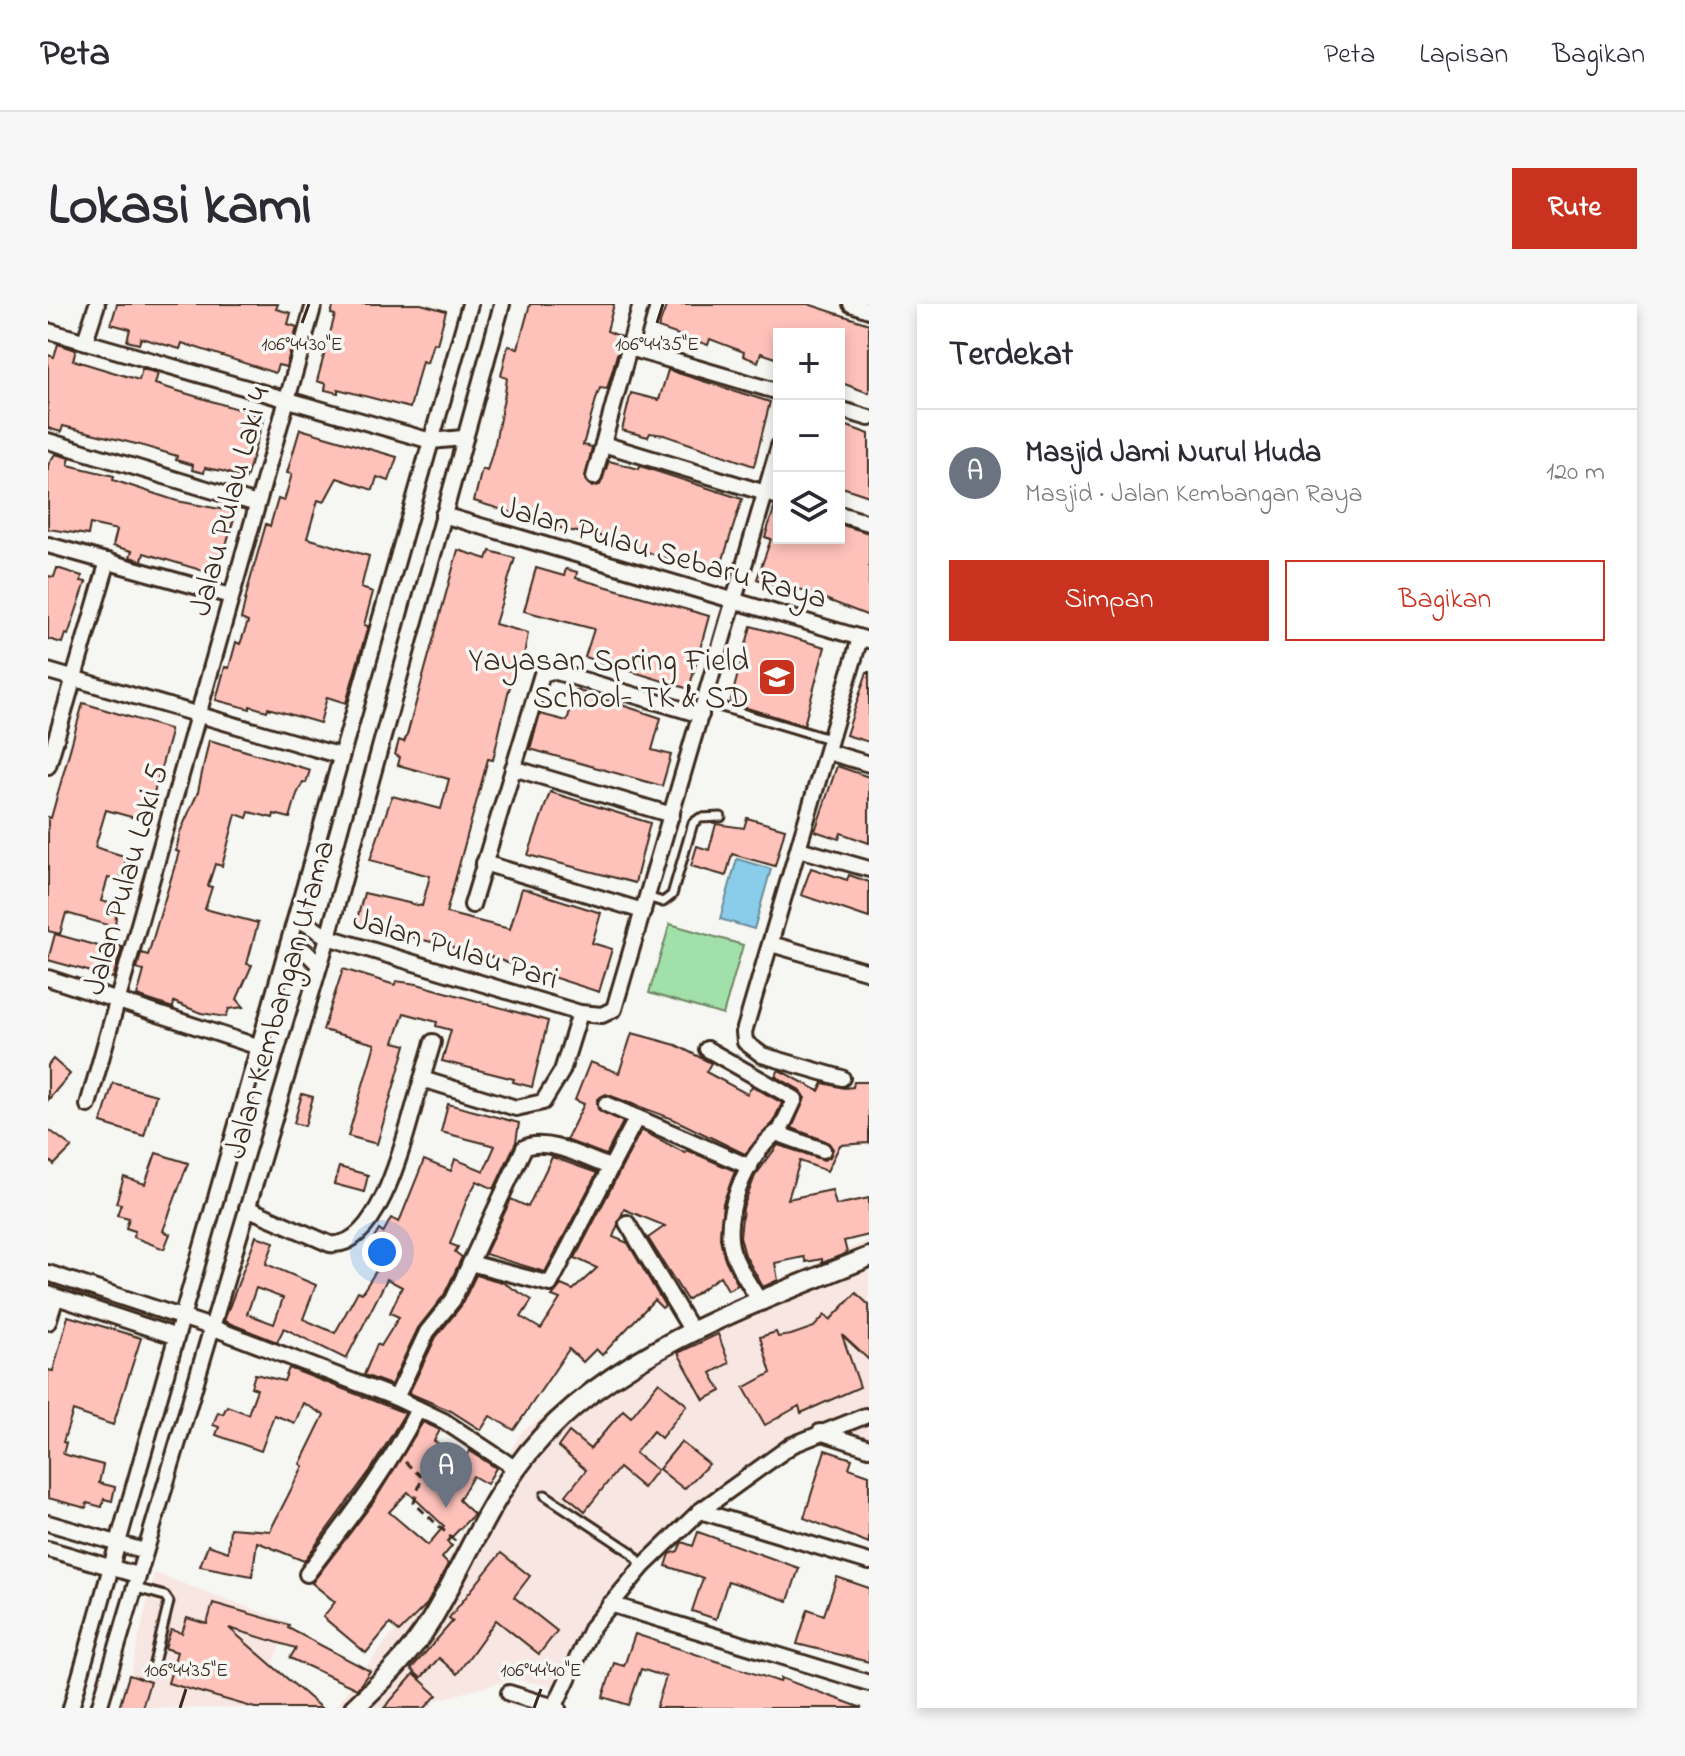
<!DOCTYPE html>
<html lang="id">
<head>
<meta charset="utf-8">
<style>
	:root { --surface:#fff; --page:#f7f7f7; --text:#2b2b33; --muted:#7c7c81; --line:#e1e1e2; --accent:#c8321e }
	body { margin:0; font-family:"Indie Flower",sans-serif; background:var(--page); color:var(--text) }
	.controls { position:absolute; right:24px; top:24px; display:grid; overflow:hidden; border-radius:0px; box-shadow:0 4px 12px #0003 }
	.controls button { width:72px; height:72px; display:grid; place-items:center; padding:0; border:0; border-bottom:2px solid var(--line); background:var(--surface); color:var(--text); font:40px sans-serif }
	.you { position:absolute; left:334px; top:948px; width:28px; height:28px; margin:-20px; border:6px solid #fff; border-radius:50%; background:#1a73e8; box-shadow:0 0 0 12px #1a73e833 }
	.badge { display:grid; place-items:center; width:52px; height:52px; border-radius:50%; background:var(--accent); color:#fff; font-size:26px; font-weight:700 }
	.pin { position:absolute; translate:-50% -66px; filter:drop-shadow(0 2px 4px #0008) }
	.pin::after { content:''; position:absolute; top:42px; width:28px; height:24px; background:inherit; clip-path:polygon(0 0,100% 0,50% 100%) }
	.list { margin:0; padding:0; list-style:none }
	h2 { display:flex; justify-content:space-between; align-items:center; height:104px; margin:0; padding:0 32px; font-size:34px }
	h2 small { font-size:26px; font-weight:400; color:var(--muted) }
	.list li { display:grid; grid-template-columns:52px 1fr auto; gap:24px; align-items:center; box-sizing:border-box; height:128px; padding:0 32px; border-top:2px solid var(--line) }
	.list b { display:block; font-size:30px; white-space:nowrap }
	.list p { margin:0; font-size:26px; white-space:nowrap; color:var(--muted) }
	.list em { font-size:26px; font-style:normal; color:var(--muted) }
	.actions { display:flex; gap:16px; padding:24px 32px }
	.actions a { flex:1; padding:18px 0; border:2px solid var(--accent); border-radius:0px; text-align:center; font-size:28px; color:var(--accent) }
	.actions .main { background:var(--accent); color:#fff }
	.icon { flex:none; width:44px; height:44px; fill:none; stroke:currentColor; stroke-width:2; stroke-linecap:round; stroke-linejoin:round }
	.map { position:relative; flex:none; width:821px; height:1404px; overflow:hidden; border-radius:0px }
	header { display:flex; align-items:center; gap:48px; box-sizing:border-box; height:112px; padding:0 40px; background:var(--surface); border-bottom:2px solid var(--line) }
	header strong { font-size:38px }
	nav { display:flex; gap:44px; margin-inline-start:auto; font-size:28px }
	.intro { display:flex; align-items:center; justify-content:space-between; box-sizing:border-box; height:192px; padding:0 48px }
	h1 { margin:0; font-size:56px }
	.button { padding:20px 36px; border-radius:0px; background:var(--accent); color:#fff; font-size:28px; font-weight:700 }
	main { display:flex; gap:48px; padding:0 48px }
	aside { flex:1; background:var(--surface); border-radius:0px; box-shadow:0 4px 12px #0003 }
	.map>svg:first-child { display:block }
	.built { fill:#f8e6e2 }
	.green { fill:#a2e0a9; stroke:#6e8564; stroke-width:2 }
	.water { fill:#89cdeb; stroke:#6a8c99; stroke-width:2 }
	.building { fill:#fec2bb; stroke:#3b2a1e; stroke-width:2; fill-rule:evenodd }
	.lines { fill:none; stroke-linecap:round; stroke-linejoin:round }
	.service-casing { stroke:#3b2a1e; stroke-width:13 }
	.minor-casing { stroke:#3b2a1e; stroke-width:20 }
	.tertiary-casing { stroke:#3b2a1e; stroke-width:24 }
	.path { stroke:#3b2a1e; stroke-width:3; stroke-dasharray:8 6; stroke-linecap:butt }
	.service { stroke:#f6f6f2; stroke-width:7 }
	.minor { stroke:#f6f6f2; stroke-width:14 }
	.tertiary { stroke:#f6f6f2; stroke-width:18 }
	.ticks { fill:none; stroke:#3b2a1e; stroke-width:3 }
	.labels { text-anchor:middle; stroke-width:7; stroke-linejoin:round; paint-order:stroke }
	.street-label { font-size:32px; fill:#3b2a1e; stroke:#f6f6f2 }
	.poi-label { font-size:32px; fill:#3b2a1e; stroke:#f6f6f2; text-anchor:end }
	.ticks-label { font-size:20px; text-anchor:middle; fill:#3b2a1e; stroke:#f6f6f2; stroke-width:7; stroke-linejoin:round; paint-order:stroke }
</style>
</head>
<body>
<header>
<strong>Peta</strong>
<nav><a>Peta</a><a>Lapisan</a><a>Bagikan</a></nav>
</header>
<div class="intro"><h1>Lokasi kami</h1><a class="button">Rute</a></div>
<main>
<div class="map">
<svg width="821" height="1404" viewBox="0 0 821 1404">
	<rect width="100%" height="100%" fill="#f6f6f2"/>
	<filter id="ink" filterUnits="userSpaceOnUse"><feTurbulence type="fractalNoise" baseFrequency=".0125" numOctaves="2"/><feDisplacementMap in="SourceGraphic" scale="16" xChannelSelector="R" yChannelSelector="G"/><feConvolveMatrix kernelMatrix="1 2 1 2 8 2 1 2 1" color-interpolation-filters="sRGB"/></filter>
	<g filter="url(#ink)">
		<g class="built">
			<path d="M821 936V1133L800 1127 749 1131 709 1154 594 1255 511 1383 465 1375 386 1397 381 1404H286L390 1272 474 1127 629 1020Z"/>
			<path d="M106 1269 240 1318 210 1404H75Z"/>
		</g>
		<path class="green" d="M622 620 695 641 675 711 601 689Z"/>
		<path class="water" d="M689 555 723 565 706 625 672 615Z"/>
		<g class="building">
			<path d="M69 0H230L228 5 243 9 240 20 249 23 238 63 230 61 227 69 134 39 132 45 93 34 91 40 79 37 82 25 63 20Z"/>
			<path d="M286 0H373L398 7 389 40 385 39 379 59 374 57 362 104 290 85V89L277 86 278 80 269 77 287 11 283 10Z"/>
			<path d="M482 0H566L559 27 574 33 559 85 552 84 549 92 535 141 544 143 537 176 544 183 552 181 561 157 591 165 592 162 694 195 671 268 607 251 567 235 519 226 426 197 434 165 439 167 447 139 457 89 459 74 453 72 460 42 470 44Z"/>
			<path d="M619 0H760L821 20V89L791 78V30H731V55L713 49 710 58 695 52 696 48 662 35 660 41 610 24Z"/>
			<path d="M10 40 28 46 25 56 91 76 94 65 110 69 107 80 216 113 198 175 174 167 157 164 156 169 144 166 145 161 128 156 129 152 92 141 15 122 13 128 0 124V51L6 53Z"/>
			<path d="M620 66 722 98 706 162 616 131 602 129 600 133 574 126 583 89 611 96Z"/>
			<path d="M791 119 821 130V192L791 182Z"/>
			<path d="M252 125 349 153 341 177 329 173 325 186 289 174 276 198 270 196 259 234 321 252 313 284 325 288 316 321 320 322 298 399 279 393 272 419 220 404 219 407 202 402V405L168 396 177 363 181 364 188 338 192 340 200 318 193 315 200 284 218 220 222 222 230 195 236 197 244 170 239 169Z"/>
			<path d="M7 150 22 154 20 161 66 172 65 176 129 197 188 208 169 271 96 249 94 257 82 253 84 247 65 242 69 226 42 220 40 231 0 225V161Z"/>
			<path d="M727 202 731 203V234H791V220L821 229V312L741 281 739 285 709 275 723 235 717 233Z"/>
			<path d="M410 246 439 255 442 247 467 254 447 320 480 329 475 357 471 356 460 389 445 456 440 455 398 609 462 625 474 584 553 609 544 639 564 645 551 688 489 668 488 671 466 665 467 662 447 654 308 619 316 589 374 602 382 572 322 556 344 492 393 505 401 475 350 461 352 453 347 451 351 436 356 438 359 431Z"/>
			<path d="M9 264 34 272 33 277 38 278 20 331 17 330 14 339 0 335V272L6 273Z"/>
			<path d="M488 264 516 272 518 265 529 268 528 274 661 312 641 385 537 353 546 325 476 307Z"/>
			<path d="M703 322 777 343 756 421 682 399Z"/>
			<path d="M819 368H821V438L798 431Z"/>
			<path d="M528 386 613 414 604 446 623 451 614 482 482 445 492 410 519 417Z"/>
			<path d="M35 399 121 425 122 432 98 517 58 506 47 543 79 553 72 577 60 574 53 597 69 601 67 623 18 609 12 630 0 627V513L3 514Z"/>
			<path d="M161 436 262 466 258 479 255 478 249 490 242 514 226 510 225 514 201 508 199 514 188 510 174 562 167 560 160 582 164 583 157 605 210 619 199 660 204 661 189 695 196 703 181 705 178 713 153 709 126 698 125 704 89 692 96 667 89 665 93 649 100 651 131 548 128 547 132 528 150 488Z"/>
			<path d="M789 462 821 473V539L793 529 791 535 767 527Z"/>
			<path d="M502 488 602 519 587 579 480 551Z"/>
			<path d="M699 514 737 525 727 562 684 550 678 572 643 562 649 542 661 546 668 520 696 524Z"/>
			<path d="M763 564 799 576 801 571 821 578V614L753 591Z"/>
			<path d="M7 630 64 646 65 640 74 643 65 674 0 656Z"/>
			<path d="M295 665 347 681 348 677 369 680 500 717 484 783 465 778 466 775 394 757 403 726 388 722 389 718 356 709 346 738 358 741 329 840 300 832 327 740 275 726Z"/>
			<path d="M584 729 628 741 663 759 658 768 699 790 704 782 734 799 724 820 697 850 625 815 558 790 549 795 550 805 575 818 558 851 518 836 536 800 527 796 542 758 571 769Z"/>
			<path d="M5 755 22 770 0 796V761Z"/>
			<path d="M731 766 771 787 775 779 796 784 805 783 806 778H821V839L792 841 779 867 752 857 740 895 784 886 788 901 821 894V931L796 937 799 949 774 959V955L758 958 756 953 727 959 730 976 715 983 697 951 692 933 695 904 707 872 730 841 776 856 782 853 785 845 778 837 744 824 757 794 752 786 727 772Z"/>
			<path d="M65 779 108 791 96 832 53 819Z"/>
			<path d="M254 790 265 793 257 822 246 819Z"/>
			<path d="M400 800 471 819 468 838 446 885 429 877 420 893 402 940 410 943 407 948 414 953 396 991 370 1024 343 1081 316 1071 329 1040 333 1042 351 1013 342 1009 354 983 339 975 298 1055 236 1024 229 1038 176 1017 208 932 226 938 218 960 268 981 255 1015 287 1029 310 987 314 989 333 959 317 949 331 926 335 929 343 914 351 918 376 856 403 867 407 855 436 867 447 842 393 828ZM208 984 235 994 226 1020 199 1010Z"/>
			<path d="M0 825 24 843 6 861 0 855Z"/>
			<path d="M593 826 637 849 639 846 687 867 675 899 672 934 676 953 690 981 680 986 672 972 639 996 600 934 617 922 576 905 565 933 580 939 617 1002 614 1004 606 996 554 1051 548 1045 535 1058 521 1045 466 1126 442 1112 433 1126 403 1107 361 1089 388 1033 413 1002 428 971 454 978 484 996 473 1013 493 1025 512 995 504 992 513 981 525 986 549 964 527 954Z"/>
			<path d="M108 849 140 859 115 927 122 930 116 945 85 933 87 927 78 924 81 914 69 911 73 900 68 899 76 873 97 880Z"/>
			<path d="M504 853 549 869 497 968 437 950 463 895 480 903Z"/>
			<path d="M291 863 320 871 316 888 286 880Z"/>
			<path d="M808 989 821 1001V1056L794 1031 812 1083 753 1109 751 1102 717 1121 696 1084 723 1069 712 1033 728 1028 730 1033 743 1031 766 1023 777 1011 782 1016Z"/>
			<path d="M20 1012 93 1034 65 1121 25 1107 15 1138 18 1139 15 1150 55 1161 51 1179 67 1183 64 1197 56 1195 54 1203 39 1199 38 1204 0 1194V1066L5 1067Z"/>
			<path d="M670 1030 681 1059 663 1069 673 1087 656 1096 630 1049Z"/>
			<path d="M241 1064 357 1109 324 1164 256 1257 209 1238 204 1272 152 1262 160 1241 180 1248 182 1224 222 1227 255 1162 252 1160 276 1111 255 1099 247 1119 226 1111 213 1147 168 1131 171 1123 165 1121 170 1108 175 1110 179 1102 200 1110 209 1085 203 1083 207 1070 236 1077Z"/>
			<path d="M611 1078 639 1101 613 1134 605 1127 587 1149 609 1166 595 1184 571 1164 537 1207 518 1191 538 1166 510 1143 521 1128 542 1145 575 1106 583 1113Z"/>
			<path d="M375 1118 392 1126 386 1137 417 1155 422 1147 448 1164 439 1180 425 1172 411 1196 426 1210 399 1238 404 1242 394 1254 400 1260 379 1300 351 1328 342 1320 318 1349 275 1313 287 1298 264 1279 327 1196ZM360 1188 396 1222 380 1241 341 1208Z"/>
			<path d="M633 1138 661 1160 636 1185 611 1165Z"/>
			<path d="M777 1146 804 1155 801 1164 821 1171V1239L756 1214Z"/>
			<path d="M650 1228 751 1264 740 1297 680 1277 668 1315 644 1307 655 1274 618 1262 622 1250 630 1247 634 1238 645 1242Z"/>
			<path d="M453 1249 482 1272 466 1293 509 1327 491 1350 448 1316 409 1370 391 1354 373 1374 363 1365 405 1317 401 1314Z"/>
			<path d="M789 1273 821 1284V1358L749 1340 760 1305 776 1311Z"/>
			<path d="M165 1299 241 1321 240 1324 322 1367 309 1385 242 1354 248 1344 181 1324 273 1404H207L120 1379 129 1348 117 1344 123 1326 134 1329 139 1314 159 1320Z"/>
			<path d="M587 1330 732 1378 733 1374 814 1404H608L618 1373 593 1365 581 1401 555 1393 566 1359 576 1362Z"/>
			<path d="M366 1370 389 1391 377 1404H336Z"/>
			<path d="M81 1371 102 1378 94 1404H71Z"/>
		</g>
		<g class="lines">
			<g class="service-casing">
				<g id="service">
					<path d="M657 398 781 435"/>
					<path d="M599 593 615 598 624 591 645 519 652 514 673 513"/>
					<path d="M497 1191 583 1248 595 1262"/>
					<path d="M88 1284 117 1292 121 1298 104 1367"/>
				</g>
			</g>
			<g class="minor-casing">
				<g id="minor">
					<path d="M803 0 821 6"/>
					<path d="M0 27 383 137 415 134"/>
					<path d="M37 37 49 0"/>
					<path d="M581 44 731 88"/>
					<path d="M791 105 821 114"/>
					<path d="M0 137 209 200"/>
					<path d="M555 140 731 193"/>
					<path d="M546 173 593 0"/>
					<path d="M791 210 821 219"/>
					<path d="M395 211 820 336"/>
					<path d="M0 241 183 292"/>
					<path d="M0 367 293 452"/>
					<path d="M780 448 821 460"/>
					<path d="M0 462 60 257"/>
					<path d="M465 464 624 511"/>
					<path d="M751 545 821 565"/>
					<path d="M436 559 595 607"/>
					<path d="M424 601 494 370 505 367 653 411"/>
					<path d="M250 608 257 619 280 633 532 709 554 711 566 705 731 142"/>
					<path d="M723 640 821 668"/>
					<path d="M238 650 257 647 271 661"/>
					<path d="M0 674 211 743"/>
					<path d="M659 745 747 795 731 829"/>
					<path d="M794 774 714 751 697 738 696 728 812 334"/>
					<path d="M374 775 385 738"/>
					<path d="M558 800 702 863"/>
					<path d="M40 801 266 0"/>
					<path d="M199 904 282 940C335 946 361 815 374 775L468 804 495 798 514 767 532 709"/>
					<path d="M579 919 645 1029"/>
					<path d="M422 959 502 980 588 815"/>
					<path d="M0 969 163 1023 348 1094 396 1117 468 1165"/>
					<path d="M0 990 126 1032"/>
					<path d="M713 999C703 983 691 966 685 949 672 913 699 852 728 829L775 846"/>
					<path d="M0 1018 8 993"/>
					<path d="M348 1094 379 1028 405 996 476 844C498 832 540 856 562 863"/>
					<path d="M772 1128 821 1144"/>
					<path d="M652 1207 821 1258"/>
					<path d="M0 1219 96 1247"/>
					<path d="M0 1245 89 1271"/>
					<path d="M259 1270C300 1216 340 1166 370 1105"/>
					<path d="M562 1300 821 1379"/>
					<path d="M461 1389 510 1404"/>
					<path d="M23 1404 422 0"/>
					<path d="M51 1404 280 633 454 0"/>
					<path d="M506 1404 544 1323 595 1262 652 1207 744 1141 817 1112"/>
				</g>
			</g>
			<g class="tertiary-casing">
				<path id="tertiary" d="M306 1404C334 1377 362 1351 382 1318 412 1268 434 1213 468 1165 546 1054 700 1002 821 953"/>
			</g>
			<path class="path" d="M357 1158 374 1173 366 1199 408 1238"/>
			<use href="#service" class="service"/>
			<use href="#minor" class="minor"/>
			<use href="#tertiary" class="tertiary"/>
		</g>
	</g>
	<path class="ticks" d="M254 19 261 0M609 19 615 0M132 1404 138 1385M486 1404 493 1385"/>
	<defs>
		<g id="school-square" transform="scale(2)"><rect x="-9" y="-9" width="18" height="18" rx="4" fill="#c8321e" stroke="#f6f6f2"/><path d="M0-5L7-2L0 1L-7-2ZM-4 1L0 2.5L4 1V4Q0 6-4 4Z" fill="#fff"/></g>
	</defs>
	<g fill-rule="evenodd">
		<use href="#school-square" x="729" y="373"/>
	</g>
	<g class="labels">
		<g class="street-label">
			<text transform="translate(180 197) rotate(-75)" y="11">Jalau Pulau Laki 4</text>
			<text transform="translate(616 247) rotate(16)" y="11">Jalan Pulau Sebaru Raya</text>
			<text transform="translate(76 575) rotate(-74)" y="11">Jalan Pulau Laki 5</text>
			<text transform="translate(408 643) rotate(17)" y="11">Jalan Pulau Pari</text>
			<text transform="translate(230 695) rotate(-74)" y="11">Jalan Kembangan Utama</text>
		</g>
		<g class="poi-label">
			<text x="701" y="366">Yayasan Spring Field<tspan x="701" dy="37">School- TK &amp; SD</tspan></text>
		</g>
	</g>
	<g class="ticks-label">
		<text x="254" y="46">106°44'30"E</text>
		<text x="609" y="46">106°44'35"E</text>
		<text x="138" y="1372">106°44'35"E</text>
		<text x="493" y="1372">106°44'40"E</text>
	</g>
</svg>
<div class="controls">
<button>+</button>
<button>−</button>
<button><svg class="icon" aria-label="layers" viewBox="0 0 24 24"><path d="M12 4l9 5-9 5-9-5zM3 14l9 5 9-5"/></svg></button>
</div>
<div class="you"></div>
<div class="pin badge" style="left:398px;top:1204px;background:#6b7280">A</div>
</div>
<aside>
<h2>Terdekat<small></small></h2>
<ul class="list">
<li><span class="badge" style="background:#6b7280">A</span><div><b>Masjid Jami Nurul Huda</b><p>Masjid · Jalan Kembangan Raya</p></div><em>120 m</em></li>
</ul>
<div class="actions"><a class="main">Simpan</a><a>Bagikan</a></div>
</aside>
</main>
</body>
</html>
